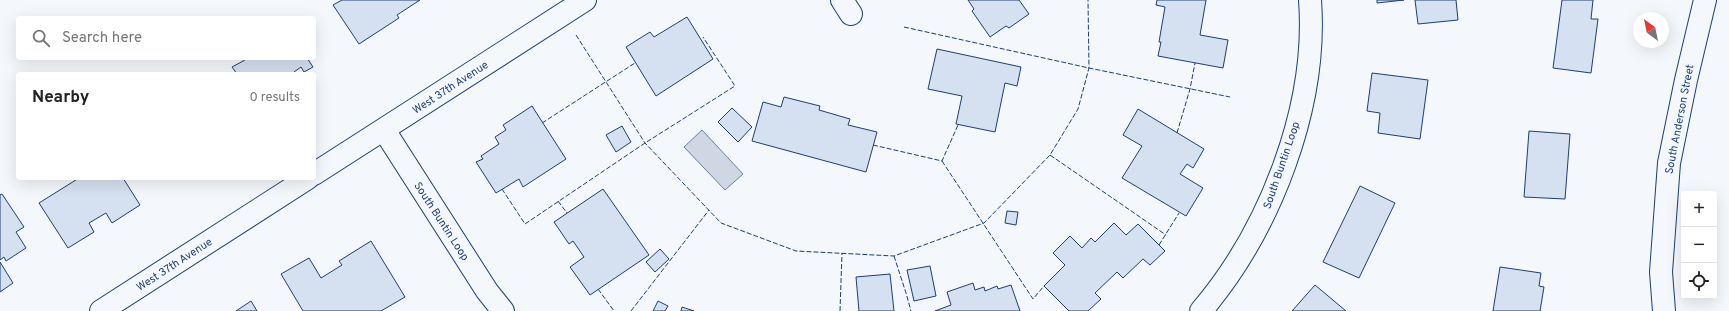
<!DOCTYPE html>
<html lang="en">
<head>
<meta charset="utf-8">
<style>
	:root { --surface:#fff; --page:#f6f6f6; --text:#222; --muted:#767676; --line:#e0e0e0 }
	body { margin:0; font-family:Overpass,sans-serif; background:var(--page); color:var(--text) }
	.controls { position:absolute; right:12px; bottom:12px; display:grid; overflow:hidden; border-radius:4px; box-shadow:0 4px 16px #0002 }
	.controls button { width:36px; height:36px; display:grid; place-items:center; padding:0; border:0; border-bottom:1px solid var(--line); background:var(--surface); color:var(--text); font:20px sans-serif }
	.compass { position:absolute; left:1633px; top:12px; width:36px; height:36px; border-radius:50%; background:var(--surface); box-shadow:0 4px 16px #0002; rotate:327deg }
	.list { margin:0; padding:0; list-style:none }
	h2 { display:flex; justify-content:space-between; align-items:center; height:52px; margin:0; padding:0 16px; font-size:17px }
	h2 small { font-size:13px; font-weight:400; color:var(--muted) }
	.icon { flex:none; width:22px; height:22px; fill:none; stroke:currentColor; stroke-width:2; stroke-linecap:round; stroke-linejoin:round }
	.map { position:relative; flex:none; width:1729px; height:311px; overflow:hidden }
	.search { position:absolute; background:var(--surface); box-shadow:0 4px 16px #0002; left:16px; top:16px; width:300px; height:44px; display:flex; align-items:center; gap:10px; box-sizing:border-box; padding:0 14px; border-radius:4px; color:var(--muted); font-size:15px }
	.panel { position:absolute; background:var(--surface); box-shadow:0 4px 16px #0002; left:16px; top:72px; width:300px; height:108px; border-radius:4px }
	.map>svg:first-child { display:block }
	.water { fill:#cfd7e4; stroke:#687fa3 }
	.building { fill:#d5e0f0; stroke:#1d3f73 }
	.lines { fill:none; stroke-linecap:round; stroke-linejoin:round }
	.minor-casing { stroke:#1d3f73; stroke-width:24 }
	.minor { stroke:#f4f7fb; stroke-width:22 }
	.fence { stroke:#1d3f73; stroke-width:1; stroke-dasharray:5 2; stroke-linecap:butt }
	.labels { text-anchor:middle; stroke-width:3; stroke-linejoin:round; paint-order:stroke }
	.street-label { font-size:11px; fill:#1d3f73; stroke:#f4f7fb }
</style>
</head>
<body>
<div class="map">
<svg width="1729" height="311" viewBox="0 0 1729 311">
	<rect width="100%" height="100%" fill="#f4f7fb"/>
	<path class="water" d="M702 130 743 174 725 190 684 147Z"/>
	<g class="building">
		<path d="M342 0H420L397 15 399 18 359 44 333 5Z"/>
		<path d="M968 0H1019L1029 14 1009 28 1006 26 990 37 972 11 974 9Z"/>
		<path d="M1157 0H1206L1200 35 1228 40 1223 68 1158 56 1161 42H1159L1165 7 1156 5Z"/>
		<path d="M1377 0H1404L1377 3Z"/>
		<path d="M1415 0H1456L1458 20 1418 24Z"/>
		<path d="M1562 0H1593L1591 19H1598L1591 73 1553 68Z"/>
		<path d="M687 17 713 59 656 96 626 47 650 32 654 37Z"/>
		<path d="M937 49 1021 67 1017 86 1005 83 995 132 956 124 962 96 928 89Z"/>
		<path d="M244 58H307L313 67 304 72 301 67 294 72 296 74H237L232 67 245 60Z"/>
		<path d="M1372 73 1428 80 1420 139 1378 133 1380 113 1367 111Z"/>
		<path d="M784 97 820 106 819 110 850 119 848 125 877 132 866 172 752 141 763 102 781 107Z"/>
		<path d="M532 106 566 159 523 187 519 179 496 193 476 162 483 159 481 156 499 144 495 137 506 130 503 125Z"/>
		<path d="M732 108 752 127 738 142 718 122Z"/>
		<path d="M1138 109 1204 149 1193 168 1187 164 1180 174 1203 188 1186 216 1122 178 1142 146 1123 135Z"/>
		<path d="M622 126 631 142 616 152 606 135Z"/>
		<path d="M1529 131 1570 134 1565 199 1524 197Z"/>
		<path d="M79 178H123L140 205 112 223 106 213 89 223 94 232 68 248 39 203Z"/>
		<path d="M1360 186 1395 203 1359 278 1323 262Z"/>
		<path d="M603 189 649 255 590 295 570 267 584 257 573 241 569 244 554 222Z"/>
		<path d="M2 194 24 227 16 232 26 248 6 261 4 257 0 260V195Z"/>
		<path d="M1007 211 1018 212 1016 225 1005 223Z"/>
		<path d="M1114 223 1126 235 1138 224 1165 251 1150 265 1143 259 1123 278 1117 272 1095 293 1101 299 1088 311H1069L1044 286 1065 265 1053 253 1070 236 1082 248 1091 238 1095 242Z"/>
		<path d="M371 241 405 297 381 311H303L281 274 309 258 321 278 342 265 339 261Z"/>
		<path d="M660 249 669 259 655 272 646 262Z"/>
		<path d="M0 262 13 283 0 292Z"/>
		<path d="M930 266 936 296 914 301 907 270Z"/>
		<path d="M1500 267 1541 273 1539 286 1544 287 1540 311H1493Z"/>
		<path d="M890 274 894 311H859L856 277Z"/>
		<path d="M973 283 975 290 984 287 985 291 997 286 998 289 1011 285 1020 311H935L951 305 947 292Z"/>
		<path d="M1315 285 1346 311H1292Z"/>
		<path d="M251 301 257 311H236Z"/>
		<path d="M658 301 668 306 665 311H653Z"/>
		<path d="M682 307 694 311H681Z"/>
	</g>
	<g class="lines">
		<g class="minor-casing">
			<g id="minor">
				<path d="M842 0 851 14"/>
				<path d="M384 130 487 291 503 311"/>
				<path d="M314 174 585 0"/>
				<path d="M101 311 308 178"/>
				<path d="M1201 311C1270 230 1318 107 1310 0"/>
				<path d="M1664 311 1661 272 1669 163 1686 80 1705 0"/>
			</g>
		</g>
		<use href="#minor" class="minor"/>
		<g class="fence">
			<path d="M904 27 1089 68 1230 97"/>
			<path d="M576 35 645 143 721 223 796 251 894 256 984 223 1050 155 1078 109 1089 68 1088 0"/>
			<path d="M542 123 635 63"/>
			<path d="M1177 133 1190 89 1195 63"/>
			<path d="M873 145 942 161 958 125"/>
			<path d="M1050 155 1166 235"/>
			<path d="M942 161 1033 299 1044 286"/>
			<path d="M502 189 525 224 645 143 735 86 703 37"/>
			<path d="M558 201 567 213"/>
			<path d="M1159 245 1179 213"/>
			<path d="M894 256 906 293 911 311"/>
			<path d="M598 289 614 311"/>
			<path d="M631 311 709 210"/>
			<path d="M840 311 842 253"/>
		</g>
	</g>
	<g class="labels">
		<g class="street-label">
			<text transform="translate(450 87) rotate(-33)" y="4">West 37th Avenue</text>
			<text transform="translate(1679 119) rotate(-79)" y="4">South Anderson Street</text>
			<text transform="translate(1281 165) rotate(-71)" y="4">South Buntin Loop</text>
			<text transform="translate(442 221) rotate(57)" y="4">South Buntin Loop</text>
			<text transform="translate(174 264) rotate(-33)" y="4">West 37th Avenue</text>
		</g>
	</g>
</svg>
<div class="controls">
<button>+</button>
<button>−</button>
<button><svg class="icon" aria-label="locate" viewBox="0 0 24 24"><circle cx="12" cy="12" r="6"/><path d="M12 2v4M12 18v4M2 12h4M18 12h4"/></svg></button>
</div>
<svg class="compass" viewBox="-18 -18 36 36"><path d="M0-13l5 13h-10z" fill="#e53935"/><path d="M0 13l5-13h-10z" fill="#767676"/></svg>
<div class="search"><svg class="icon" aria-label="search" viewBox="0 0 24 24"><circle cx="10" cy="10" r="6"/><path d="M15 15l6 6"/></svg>Search here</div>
<section class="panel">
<h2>Nearby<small>0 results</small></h2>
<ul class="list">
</ul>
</section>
</div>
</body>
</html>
